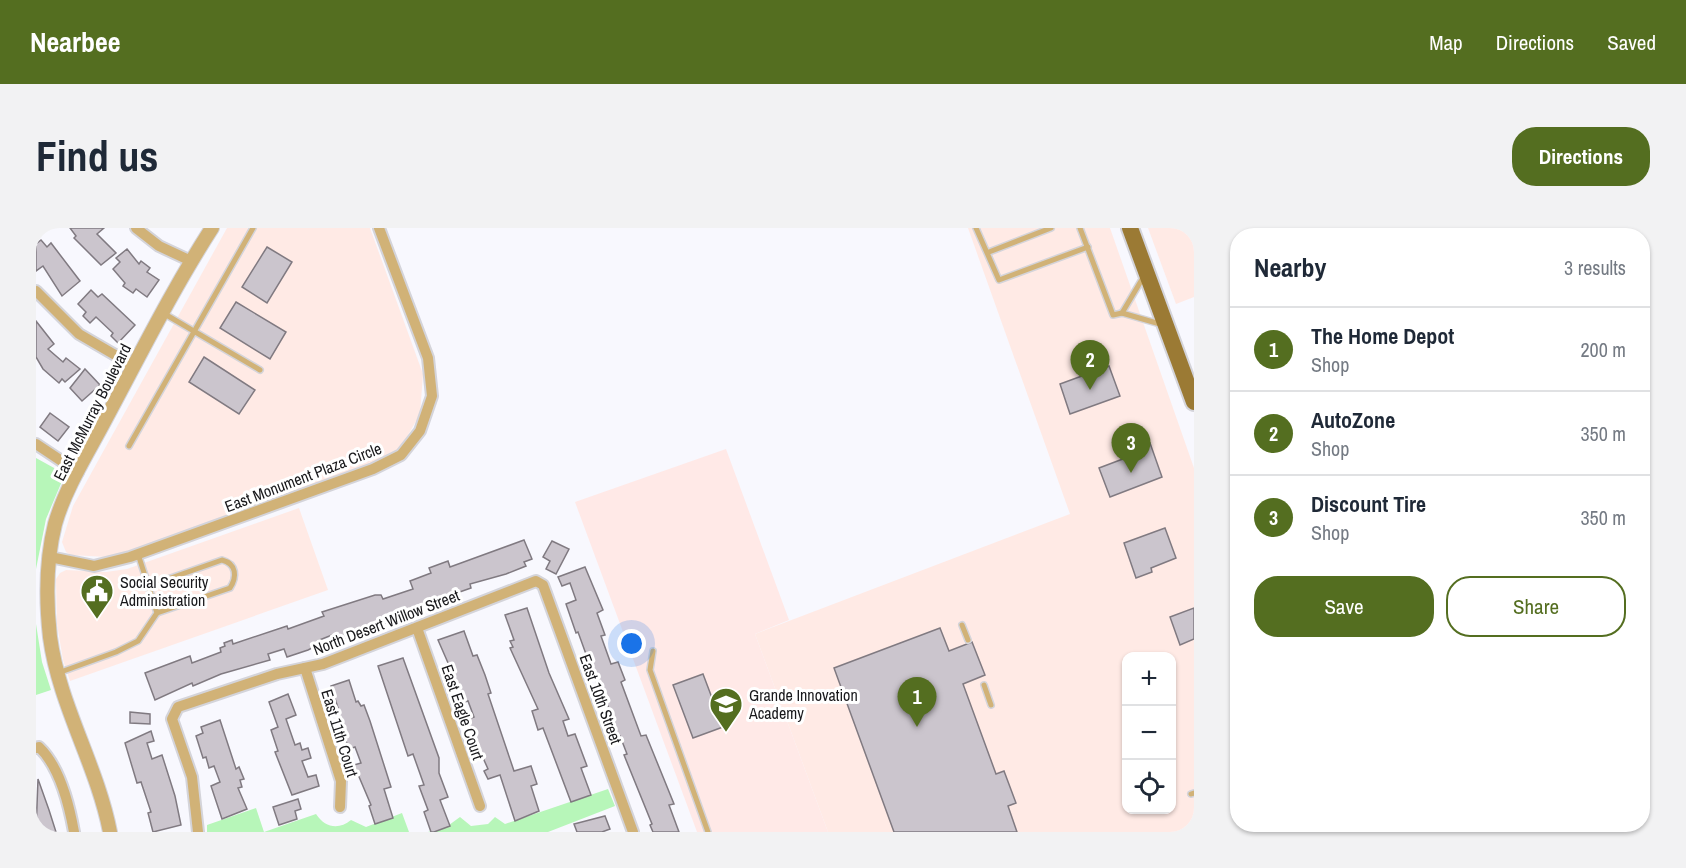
<!DOCTYPE html>
<html lang="en">
<head>
<meta charset="utf-8">
<style>
	:root { --surface:#fff; --page:#f2f2f3; --text:#1f2937; --muted:#747a83; --line:#e0e1e3; --accent:#546e20 }
	body { margin:0; font-family:"Archivo Narrow",sans-serif; background:var(--page); color:var(--text) }
	.controls { position:absolute; right:18px; bottom:18px; display:grid; overflow:hidden; border-radius:12px; box-shadow:0 2px 4px #0004 }
	.controls button { width:54px; height:54px; display:grid; place-items:center; padding:0; border:0; border-bottom:2px solid var(--line); background:var(--surface); color:var(--text); font:30px sans-serif }
	.you { position:absolute; left:596px; top:416px; width:21px; height:21px; margin:-15px; border:4px solid #fff; border-radius:50%; background:#1a73e8; box-shadow:0 0 0 9px #1a73e833 }
	.badge { display:grid; place-items:center; width:39px; height:39px; border-radius:50%; background:var(--accent); color:#fff; font-size:20px; font-weight:700 }
	.pin { position:absolute; translate:-50% -50px; filter:drop-shadow(0 2px 3px #0008) }
	.pin::after { content:''; position:absolute; top:32px; width:21px; height:18px; background:inherit; clip-path:polygon(0 0,100% 0,50% 100%) }
	.list { margin:0; padding:0; list-style:none }
	h2 { display:flex; justify-content:space-between; align-items:center; height:78px; margin:0; padding:0 24px; font-size:26px }
	h2 small { font-size:20px; font-weight:400; color:var(--muted) }
	.list li { display:grid; grid-template-columns:39px 1fr auto; gap:18px; align-items:center; box-sizing:border-box; height:84px; padding:0 24px; border-top:2px solid var(--line) }
	.list b { display:block; font-size:22px; white-space:nowrap }
	.list p { margin:0; font-size:20px; white-space:nowrap; color:var(--muted) }
	.list em { font-size:20px; font-style:normal; color:var(--muted) }
	.actions { display:flex; gap:12px; padding:18px 24px }
	.actions a { flex:1; padding:14px 0; border:2px solid var(--accent); border-radius:24px; text-align:center; font-size:21px; color:var(--accent) }
	.actions .main { background:var(--accent); color:#fff }
	.icon { flex:none; width:33px; height:33px; fill:none; stroke:currentColor; stroke-width:2; stroke-linecap:round; stroke-linejoin:round }
	.map { position:relative; flex:none; width:1158px; height:604px; overflow:hidden; border-radius:24px }
	header { display:flex; align-items:center; gap:36px; box-sizing:border-box; height:84px; padding:0 30px; background:var(--accent); color:#fff }
	header strong { font-size:28px }
	nav { display:flex; gap:33px; margin-inline-start:auto; font-size:21px }
	.intro { display:flex; align-items:center; justify-content:space-between; box-sizing:border-box; height:144px; padding:0 36px }
	h1 { margin:0; font-size:42px }
	.button { padding:15px 27px; border-radius:24px; background:var(--accent); color:#fff; font-size:21px; font-weight:700 }
	main { display:flex; gap:36px; padding:0 36px }
	aside { flex:1; background:var(--surface); border-radius:24px; box-shadow:0 2px 4px #0004 }
	.map>svg:first-child { display:block }
	.commercial { fill:#ffeae5; fill-rule:evenodd }
	.education { fill:#ffe9e7 }
	.green { fill:#b7f6b9 }
	.building { fill:#cbc5cd; stroke:#807a81; stroke-width:1.5 }
	.lines { fill:none; stroke-linecap:round; stroke-linejoin:round }
	.service-casing { stroke:#d4d4da; stroke-width:8 }
	.minor-casing { stroke:#d4d4da; stroke-width:14 }
	.tertiary-casing { stroke:#d4d4da; stroke-width:16 }
	.primary-casing { stroke:#d4d4da; stroke-width:20 }
	.service { stroke:#d1b277; stroke-width:5 }
	.minor { stroke:#d1b277; stroke-width:10 }
	.tertiary { stroke:#d1b277; stroke-width:14 }
	.primary { stroke:#9b7a34; stroke-width:16 }
	.labels { text-anchor:middle; stroke-width:6; stroke-linejoin:round; paint-order:stroke }
	.street-label { font-size:16px; fill:#18181b; stroke:#fff }
	.poi-label { font-size:16px; fill:#18181b; stroke:#fff; text-anchor:start }
</style>
</head>
<body>
<header>
<strong>Nearbee</strong>
<nav><a>Map</a><a>Directions</a><a>Saved</a></nav>
</header>
<div class="intro"><h1>Find us</h1><a class="button">Directions</a></div>
<main>
<div class="map">
<svg width="1158" height="604" viewBox="0 0 1158 604">
	<rect width="100%" height="100%" fill="#f8f8fe"/>
	<g class="commercial">
		<path d="M191 0H334L387 146 384 186 367 216 354 228 337 237 89 325 70 329 35 327 30 324 26 314 37 278Z"/>
		<path d="M932 0H1074L1158 240V604H792L719 406 1034 286ZM1090 428H1136V582H1090Z"/>
		<path d="M1112 0H1158V69L1140 76Z"/>
		<path d="M263 280 292 362 34 453 27 432 21 396 20 351 24 345 30 342 70 344 91 341Z"/>
	</g>
	<path class="education" d="M690 221 753 392 719 406 792 604H661L539 274Z"/>
	<g class="green">
		<path d="M0 230 29 246 10 291 0 341Z"/>
		<path d="M0 396 6 434 15 462 0 467Z"/>
		<path d="M572 561 579 578 512 604H392L413 597 424 589 435 598 452 596 459 589 469 596Z"/>
		<path d="M220 580 228 604 280 586C289 600 303 602 315 592L330 599 366 585 373 604H171V597Z"/>
	</g>
	<g class="building">
		<path d="M34 0H68L61 6 80 25 65 37 38 10 40 8Z"/>
		<path d="M5 12 11 19 15 15 44 53 26 68 7 38 0 43V16Z"/>
		<path d="M231 19 256 34 231 75 206 59Z"/>
		<path d="M91 21 103 36 105 33 114 40 111 44 123 52 111 69 100 61 97 65 87 58 89 55 77 41 84 34 80 30Z"/>
		<path d="M55 62 62 69 66 66 99 97 82 115 75 108 77 105 60 89 54 95 47 88 50 84 42 76Z"/>
		<path d="M200 74 250 104 234 131 184 100Z"/>
		<path d="M0 93 18 116 12 121 27 134 30 130 44 141 29 154 26 151 23 155 7 141 0 129Z"/>
		<path d="M168 129 219 162 203 186 153 154Z"/>
		<path d="M1073 138 1084 168 1034 186 1024 156Z"/>
		<path d="M49 141 64 157 46 173 34 160Z"/>
		<path d="M14 185 33 199 22 213 4 199Z"/>
		<path d="M1114 215 1126 249 1074 269 1063 240 1100 226 1098 221Z"/>
		<path d="M1129 300 1140 330 1115 340 1116 344 1100 350 1088 315Z"/>
		<path d="M488 312 496 331 488 334 490 338 470 346 434 356 435 360 364 385 365 389 299 415 296 407 281 413 282 417 272 422 251 429 248 421 232 426 234 432 185 446 157 458 156 455 119 472 109 445 154 428 156 435 185 424 184 420 189 418 188 415 196 412 197 416 251 398 252 401 288 388 286 384 339 367H345L347 371 377 361 374 353 395 345 393 340 412 333 414 339Z"/>
		<path d="M516 313 533 321 520 346 510 341 514 333 507 329Z"/>
		<path d="M549 339 567 382 561 385 569 407 565 408 575 436 582 434 589 452 585 454 605 508 610 507 638 576 633 577 643 604H617L614 597 616 596 588 527 591 526 584 508 581 509 571 482 573 481 566 461 563 462 542 404 540 405 530 376 540 372 534 355 526 358 522 349Z"/>
		<path d="M491 380 513 445 533 491 527 493 532 508 539 506 551 538 545 540 555 567 535 574 507 500 502 502 496 483 502 481 474 420 477 419 474 413 478 412 469 387Z"/>
		<path d="M1158 380V411L1144 417 1134 389Z"/>
		<path d="M904 400 913 423 936 414 949 447 927 456 960 546 968 543 980 575 972 578 981 604H858L798 440Z"/>
		<path d="M428 403 437 428 441 427 449 447 455 465 452 466 478 543 495 538 501 556 495 558 503 583 479 593 464 547 452 551 448 543 452 541 430 492 438 489 432 473 425 475 413 445 416 444 402 412Z"/>
		<path d="M367 430 403 530V545L412 569 404 572 414 598 398 604H395L388 584 392 582 383 558 388 557 377 526 372 528 342 438Z"/>
		<path d="M667 446 687 499 657 510 637 457Z"/>
		<path d="M313 452 320 474 322 473 325 478 328 477 334 493 355 559 348 561 357 590 339 596 333 578 335 577 318 537 325 535 319 519 313 521 302 492 304 491 302 480 295 458Z"/>
		<path d="M252 466 260 487 250 491 259 517 264 515 266 522 272 520 275 530 266 533 272 549 280 547 283 558 256 567 239 524 242 523 235 502 242 499 233 474Z"/>
		<path d="M94 484 114 486V496L94 495Z"/>
		<path d="M184 492 200 541 203 539 208 551 204 552 206 559 202 560 211 581 186 591 175 558 184 554 178 538 173 540 170 529 167 530 160 508 167 505 165 499Z"/>
		<path d="M115 503 118 513 111 515 116 531 126 527 139 568 145 597 117 604 112 585 115 584 105 554 101 555 89 515Z"/>
		<path d="M2 551 13 582 20 604H0Z"/>
		<path d="M262 571 265 581 259 583 261 591 243 597 237 579Z"/>
		<path d="M569 588 574 601 566 604H541L538 596Z"/>
	</g>
	<g class="lines">
		<g class="service-casing">
			<g id="service">
				<path d="M940 0 963 52 1052 19"/>
				<path d="M1044 0 1077 87 1086 85 1124 96"/>
				<path d="M953 24 1015 0"/>
				<path d="M127 85 224 142"/>
				<path d="M1086 85 1108 48"/>
				<path d="M93 218 217 0"/>
				<path d="M112 358 186 332C201 336 201 349 194 360L121 385"/>
				<path d="M926 397 932 412"/>
				<path d="M617 423 614 442 672 604"/>
				<path d="M22 445 80 424 102 413 121 385 102 326"/>
				<path d="M948 457 955 477"/>
				<path d="M1155 566 1158 565"/>
			</g>
		</g>
		<g class="minor-casing">
			<g id="minor">
				<path d="M100 0 123 18 155 33"/>
				<path d="M0 63 43 106 98 138"/>
				<path d="M0 216 42 244"/>
				<path d="M14 329 58 338 94 329 337 241 365 227 384 203 396 168 392 130 343 0"/>
				<path d="M381 400 444 578"/>
				<path d="M269 440 305 553 304 579"/>
				<path d="M0 520 3 519C23 538 33 576 38 604"/>
				<path d="M162 604 156 549 136 491 142 479 241 446 287 436 500 353 507 357 597 604"/>
			</g>
		</g>
		<g class="tertiary-casing">
			<path id="tertiary" d="M74 604C61 537 23 477 14 409 10 373 10 332 19 296 29 261 51 226 68 194 103 129 136 62 176 0"/>
		</g>
		<g class="primary-casing">
			<path id="primary" d="M1094 0 1158 174"/>
		</g>
		<use href="#service" class="service"/>
		<use href="#minor" class="minor"/>
		<use href="#tertiary" class="tertiary"/>
		<use href="#primary" class="primary"/>
	</g>
	<defs>
		<g id="civic-pin" transform="scale(1.725)"><path d="M0 17L-7.5 6A9.5 9.5 0 1 1 7.5 6Z" fill="#546e20" stroke="#fff"/><path d="M-.6-6.5H3V-4.5H.6V-3L4-1V1h2V6H-6V1h2V-1L-.6-3ZM-1.2 2.5V6h2.4V2.5Z" fill="#fff"/></g>
		<g id="school-pin" transform="scale(1.725)"><path d="M0 17L-7.5 6A9.5 9.5 0 1 1 7.5 6Z" fill="#546e20" stroke="#fff"/><path d="M0-5L7-2L0 1L-7-2ZM-4 1L0 2.5L4 1V4Q0 6-4 4Z" fill="#fff"/></g>
	</defs>
	<g fill-rule="evenodd">
		<use href="#civic-pin" x="61" y="363"/>
		<use href="#school-pin" x="690" y="476"/>
	</g>
	<g class="labels">
		<g class="street-label">
			<text transform="translate(56 184) rotate(-63)" y="6">East McMurray Boulevard</text>
			<text transform="translate(267 249) rotate(-21)" y="6">East Monument Plaza Circle</text>
			<text transform="translate(350 394) rotate(-21)" y="6">North Desert Willow Street</text>
			<text transform="translate(565 471) rotate(70)" y="6">East 10th Street</text>
			<text transform="translate(427 484) rotate(71)" y="6">East Eagle Court</text>
			<text transform="translate(304 505) rotate(73)" y="6">East 11th Court</text>
		</g>
		<g class="poi-label">
			<text x="84" y="360">Social Security<tspan x="84" dy="18">Administration</tspan></text>
			<text x="713" y="473">Grande Innovation<tspan x="713" dy="18">Academy</tspan></text>
		</g>
	</g>
</svg>
<div class="controls">
<button>+</button>
<button>−</button>
<button><svg class="icon" aria-label="locate" viewBox="0 0 24 24"><circle cx="12" cy="12" r="6"/><path d="M12 2v4M12 18v4M2 12h4M18 12h4"/></svg></button>
</div>
<div class="you"></div>
<div class="pin badge" style="left:881px;top:499px">1</div>
<div class="pin badge" style="left:1054px;top:162px">2</div>
<div class="pin badge" style="left:1095px;top:245px">3</div>
</div>
<aside>
<h2>Nearby<small>3 results</small></h2>
<ul class="list">
<li><span class="badge">1</span><div><b>The Home Depot</b><p>Shop</p></div><em>200 m</em></li>
<li><span class="badge">2</span><div><b>AutoZone</b><p>Shop</p></div><em>350 m</em></li>
<li><span class="badge">3</span><div><b>Discount Tire</b><p>Shop</p></div><em>350 m</em></li>
</ul>
<div class="actions"><a class="main">Save</a><a>Share</a></div>
</aside>
</main>
</body>
</html>
